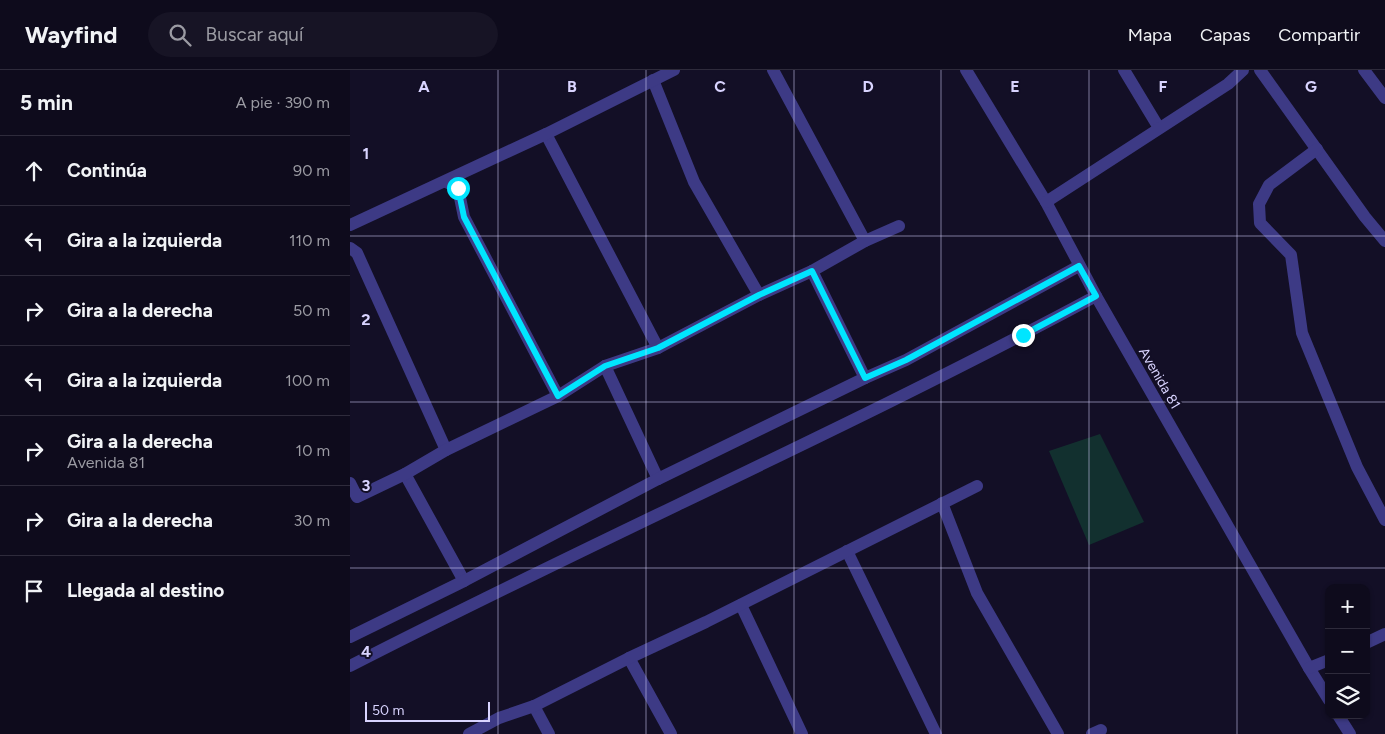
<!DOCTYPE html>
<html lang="es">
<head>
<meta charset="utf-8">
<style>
	:root { --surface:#0e0b1c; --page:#171425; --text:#f1f3f6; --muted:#9b9ba3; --line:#2e2b3b }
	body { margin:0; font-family:Figtree,sans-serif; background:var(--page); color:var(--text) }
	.controls { position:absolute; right:15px; bottom:15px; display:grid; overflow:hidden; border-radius:10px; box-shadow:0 1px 4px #0004 }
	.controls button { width:45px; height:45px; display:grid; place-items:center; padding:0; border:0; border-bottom:1px solid var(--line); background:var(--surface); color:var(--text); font:25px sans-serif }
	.scale { position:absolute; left:15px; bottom:12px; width:125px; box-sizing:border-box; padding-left:5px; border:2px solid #d9d4ff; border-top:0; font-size:14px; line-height:18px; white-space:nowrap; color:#d9d4ff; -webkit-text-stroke:4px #130f26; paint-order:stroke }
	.stop { position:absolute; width:15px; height:15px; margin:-11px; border:4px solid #00e5ff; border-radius:50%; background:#fff }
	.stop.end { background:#00e5ff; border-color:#fff; box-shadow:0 1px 5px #0008 }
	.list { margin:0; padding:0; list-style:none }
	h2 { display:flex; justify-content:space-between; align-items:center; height:65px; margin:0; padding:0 20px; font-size:21px }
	h2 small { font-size:16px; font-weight:400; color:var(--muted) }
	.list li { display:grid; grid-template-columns:32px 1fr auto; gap:15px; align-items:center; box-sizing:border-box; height:70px; padding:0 20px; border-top:1px solid var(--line) }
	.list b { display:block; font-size:19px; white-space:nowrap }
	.list p { margin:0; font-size:16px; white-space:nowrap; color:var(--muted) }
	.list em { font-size:16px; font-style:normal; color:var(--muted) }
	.icon { flex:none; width:28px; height:28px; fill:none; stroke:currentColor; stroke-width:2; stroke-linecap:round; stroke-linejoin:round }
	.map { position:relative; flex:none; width:1035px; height:664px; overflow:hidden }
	header { display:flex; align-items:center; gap:30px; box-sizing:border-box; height:70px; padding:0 25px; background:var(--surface); border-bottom:1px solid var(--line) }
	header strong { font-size:24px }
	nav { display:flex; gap:28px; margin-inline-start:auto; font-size:18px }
	.search { width:350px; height:45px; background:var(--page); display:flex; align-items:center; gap:12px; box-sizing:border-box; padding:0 18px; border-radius:28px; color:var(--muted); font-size:19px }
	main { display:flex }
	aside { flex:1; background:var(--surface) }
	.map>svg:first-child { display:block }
	.pitch { fill:#12302f }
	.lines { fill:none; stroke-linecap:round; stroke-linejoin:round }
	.minor { stroke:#3d3a85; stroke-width:12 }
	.route { stroke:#00e5ff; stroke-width:6 }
	.grid { fill:none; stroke:#d9d4ff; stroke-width:1; stroke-opacity:0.55 }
	.labels { text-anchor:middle; stroke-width:4; stroke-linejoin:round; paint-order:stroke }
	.street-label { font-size:14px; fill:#d9d4ff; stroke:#130f26 }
	.grid-label { font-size:16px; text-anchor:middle; font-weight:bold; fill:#d9d4ff; stroke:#130f26; stroke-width:4; stroke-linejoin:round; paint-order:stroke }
</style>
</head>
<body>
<header>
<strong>Wayfind</strong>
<div class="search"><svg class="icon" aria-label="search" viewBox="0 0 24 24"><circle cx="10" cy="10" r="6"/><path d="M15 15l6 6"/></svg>Buscar aquí</div>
<nav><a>Mapa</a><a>Capas</a><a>Compartir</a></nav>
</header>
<main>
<aside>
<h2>5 min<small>A pie · 390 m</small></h2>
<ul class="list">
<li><svg class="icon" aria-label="ahead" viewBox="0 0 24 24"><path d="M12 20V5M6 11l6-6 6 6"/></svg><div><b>Continúa</b></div><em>90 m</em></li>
<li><svg class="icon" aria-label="left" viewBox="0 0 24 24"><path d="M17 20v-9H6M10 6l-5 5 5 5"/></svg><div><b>Gira a la izquierda</b></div><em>110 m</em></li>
<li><svg class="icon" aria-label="right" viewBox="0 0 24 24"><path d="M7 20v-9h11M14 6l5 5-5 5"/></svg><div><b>Gira a la derecha</b></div><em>50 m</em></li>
<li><svg class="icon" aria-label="left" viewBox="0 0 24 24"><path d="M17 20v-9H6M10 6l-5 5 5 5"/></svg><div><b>Gira a la izquierda</b></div><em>100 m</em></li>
<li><svg class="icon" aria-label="right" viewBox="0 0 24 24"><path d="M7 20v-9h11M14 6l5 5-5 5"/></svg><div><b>Gira a la derecha</b><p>Avenida 81</p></div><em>10 m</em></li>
<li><svg class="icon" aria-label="right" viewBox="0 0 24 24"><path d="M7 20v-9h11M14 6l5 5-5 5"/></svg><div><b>Gira a la derecha</b></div><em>30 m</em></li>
<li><svg class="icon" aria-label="arrive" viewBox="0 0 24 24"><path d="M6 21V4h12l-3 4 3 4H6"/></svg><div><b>Llegada al destino</b></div></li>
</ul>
</aside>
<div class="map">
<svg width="1035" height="664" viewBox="0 0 1035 664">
	<rect width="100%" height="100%" fill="#130f26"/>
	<path class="pitch" d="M750 364 794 452 739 475 699 381Z"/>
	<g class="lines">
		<g class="minor">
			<path d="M423 0 515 171"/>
			<path d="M616 0 696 132 746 226 959 598 979 630"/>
			<path d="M774 0 809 58"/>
			<path d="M910 0 1015 147 1035 171"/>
			<path d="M1014 0 1035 28"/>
			<path d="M303 10 344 112 409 225"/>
			<path d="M196 64 308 278"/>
			<path d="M967 79 919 115 909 134 910 153 941 185 952 263 1007 397 1035 450"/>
			<path d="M96 112 108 118 114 147 208 326"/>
			<path d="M696 132 878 14 893 0"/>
			<path d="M0 155 196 64 324 0"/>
			<path d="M0 178 7 183 96 380"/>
			<path d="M462 201 515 308"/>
			<path d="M255 296 308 409"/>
			<path d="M55 404 114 511"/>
			<path d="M0 413 7 427 55 404 96 380 208 326 255 296 308 278 409 225 462 201 515 171 549 156"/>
			<path d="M592 433 627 523 708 664"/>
			<path d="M497 481 586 664"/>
			<path d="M391 535 452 664"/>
			<path d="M0 567 114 511 308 409 515 308 556 290 729 196"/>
			<path d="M1016 573 1035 564"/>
			<path d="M279 588 321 664"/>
			<path d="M0 596C247 469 502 357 746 226"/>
			<path d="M959 598 979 590"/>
			<path d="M184 636 199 664"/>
			<path d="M988 645 1000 664"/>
			<path d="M119 664 149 648 184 636 279 588 356 552 627 416"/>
			<path d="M742 664 751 660"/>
		</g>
	</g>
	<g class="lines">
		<path class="route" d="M108 118 114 147 208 326 255 296 308 278 409 225 462 201 515 308 556 290 729 196 746 226 673 265"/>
	</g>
	<path class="grid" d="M148 0V664M296 0V664M444 0V664M591 0V664M739 0V664M887 0V664M0 166H1035M0 332H1035M0 498H1035"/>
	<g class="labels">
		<g class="street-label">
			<text transform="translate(810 308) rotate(60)" y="5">Avenida 81</text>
		</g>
	</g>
	<g class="grid-label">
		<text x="74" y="22">A</text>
		<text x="222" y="22">B</text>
		<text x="370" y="22">C</text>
		<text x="518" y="22">D</text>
		<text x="665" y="22">E</text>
		<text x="813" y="22">F</text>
		<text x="961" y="22">G</text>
		<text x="16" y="89">1</text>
		<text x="16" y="255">2</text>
		<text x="16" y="421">3</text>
		<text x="16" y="587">4</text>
	</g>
</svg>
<div class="controls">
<button>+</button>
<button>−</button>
<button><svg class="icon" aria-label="layers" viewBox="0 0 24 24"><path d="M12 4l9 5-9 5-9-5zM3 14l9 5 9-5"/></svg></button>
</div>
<div class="scale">50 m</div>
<div class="stop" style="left:108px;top:118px"></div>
<div class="stop end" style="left:673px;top:265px"></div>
</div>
</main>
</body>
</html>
